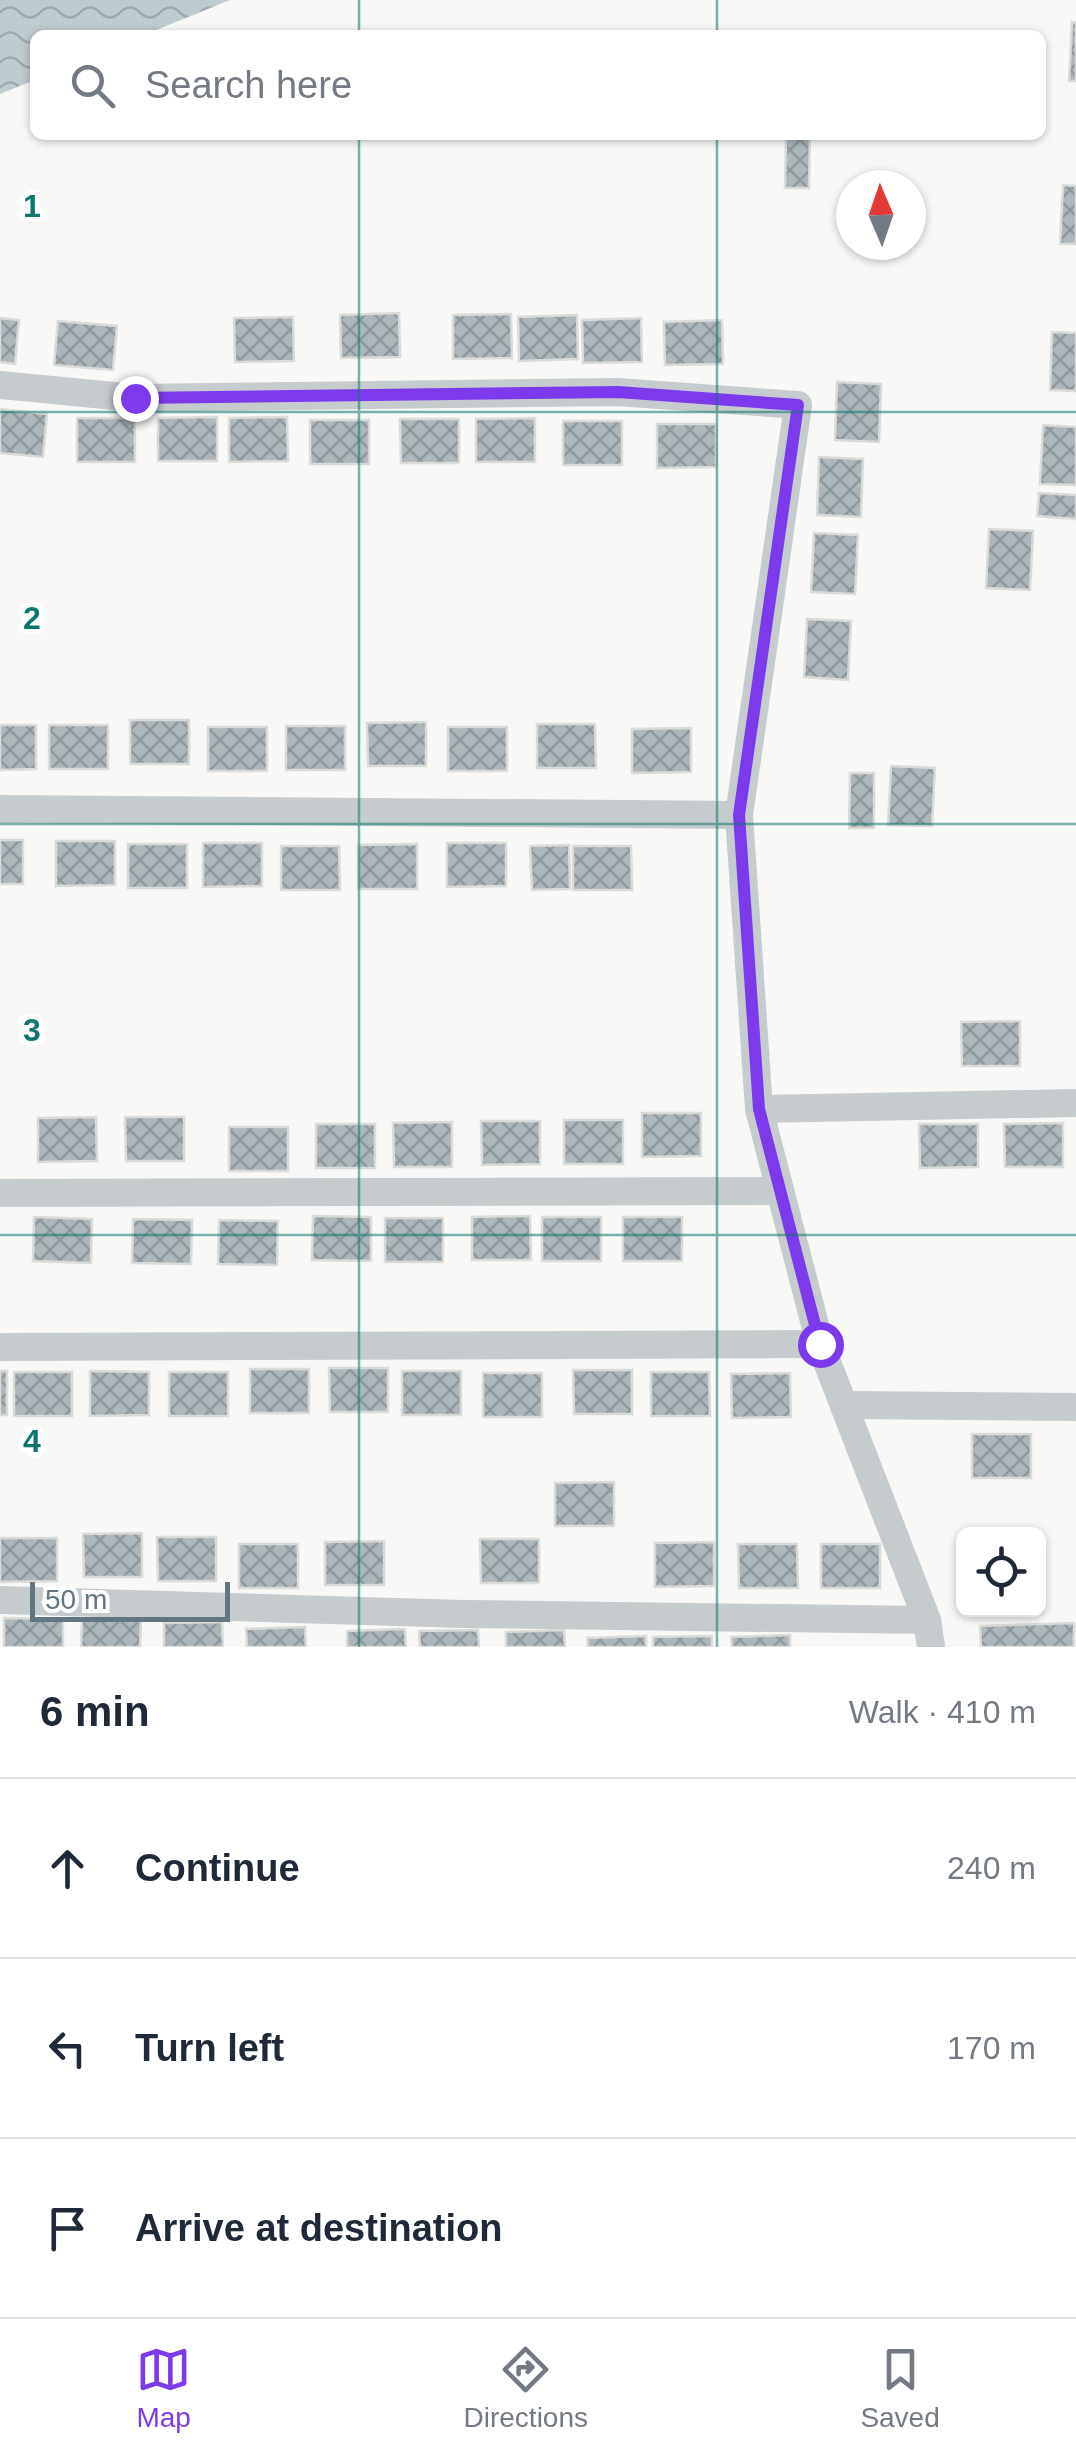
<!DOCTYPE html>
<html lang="en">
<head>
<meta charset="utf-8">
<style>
	:root { --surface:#fff; --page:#f2f2f3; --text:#1f2937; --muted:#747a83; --line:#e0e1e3; --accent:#7c3aed }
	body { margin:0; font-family:Arial,sans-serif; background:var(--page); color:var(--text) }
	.controls { position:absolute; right:30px; bottom:30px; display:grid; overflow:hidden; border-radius:15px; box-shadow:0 2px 8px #0004 }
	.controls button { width:90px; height:90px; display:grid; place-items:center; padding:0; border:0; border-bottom:2px solid var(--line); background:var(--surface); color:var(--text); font:50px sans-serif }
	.compass { position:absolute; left:836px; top:170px; width:90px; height:90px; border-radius:50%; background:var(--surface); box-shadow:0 2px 8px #0004; rotate:358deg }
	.scale { position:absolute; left:30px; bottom:25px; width:200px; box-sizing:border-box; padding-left:10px; border:5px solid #627682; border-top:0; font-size:28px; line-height:35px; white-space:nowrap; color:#627682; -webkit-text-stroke:8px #fff; paint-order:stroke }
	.stop { position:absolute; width:30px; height:30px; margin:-22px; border:8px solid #7c3aed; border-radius:50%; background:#fff }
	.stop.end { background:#7c3aed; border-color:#fff; box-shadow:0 2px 10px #0008 }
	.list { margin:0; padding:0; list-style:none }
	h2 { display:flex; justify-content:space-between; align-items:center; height:130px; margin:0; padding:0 40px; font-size:42px }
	h2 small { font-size:32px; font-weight:400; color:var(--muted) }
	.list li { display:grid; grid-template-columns:65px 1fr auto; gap:30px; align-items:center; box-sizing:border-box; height:180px; padding:0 40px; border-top:2px solid var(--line) }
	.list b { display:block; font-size:38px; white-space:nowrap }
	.list em { font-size:32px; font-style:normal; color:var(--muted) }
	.icon { flex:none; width:55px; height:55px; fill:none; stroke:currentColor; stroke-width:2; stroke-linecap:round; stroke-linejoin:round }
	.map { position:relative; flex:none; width:1076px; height:1647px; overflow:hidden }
	.search { position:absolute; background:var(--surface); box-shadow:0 2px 8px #0004; left:30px; right:30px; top:30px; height:110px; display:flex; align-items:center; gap:25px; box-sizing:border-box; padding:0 35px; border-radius:15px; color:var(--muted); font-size:38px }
	.sheet { height:670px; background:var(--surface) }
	nav { display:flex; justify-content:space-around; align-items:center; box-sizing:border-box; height:140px; border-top:2px solid var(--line); background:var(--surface); font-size:28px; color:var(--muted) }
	nav a { display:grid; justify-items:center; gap:5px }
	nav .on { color:var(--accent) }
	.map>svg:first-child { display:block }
	.water { fill:url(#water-waves) }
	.building { fill:url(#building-cross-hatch); stroke:#dadad8; stroke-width:2.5 }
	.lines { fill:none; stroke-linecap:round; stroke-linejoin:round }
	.minor { stroke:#c6cbcd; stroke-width:28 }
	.route { stroke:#7c3aed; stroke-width:12 }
	.grid { fill:none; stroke:#0f766e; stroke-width:2.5; stroke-opacity:0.55 }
	.grid-label { font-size:32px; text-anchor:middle; font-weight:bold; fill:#0f766e; stroke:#fff; stroke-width:10; stroke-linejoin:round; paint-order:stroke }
</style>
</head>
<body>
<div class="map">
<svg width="1076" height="1647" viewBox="0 0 1076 1647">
	<defs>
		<pattern id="water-waves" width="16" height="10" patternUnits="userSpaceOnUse" patternTransform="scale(2.5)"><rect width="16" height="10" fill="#becbcf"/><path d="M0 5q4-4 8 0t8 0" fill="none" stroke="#9ea9ad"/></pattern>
		<pattern id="building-cross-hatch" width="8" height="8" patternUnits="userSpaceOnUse" patternTransform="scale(2.5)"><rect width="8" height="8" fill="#acb6bb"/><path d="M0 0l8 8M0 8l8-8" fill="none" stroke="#8f999d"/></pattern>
	</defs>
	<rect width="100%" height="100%" fill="#f8f8f6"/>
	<path class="water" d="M0 0H230L144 35H35V80L0 94Z"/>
	<g class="building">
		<path d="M1072 22 1076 23V81H1069Z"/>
		<path d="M786 135H810L809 188H785Z"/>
		<path d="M1063 185 1076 186V244H1060Z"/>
		<path d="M399 313 400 357 341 358 340 315Z"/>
		<path d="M511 314 512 358 453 359V315Z"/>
		<path d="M577 315 578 359 519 361 518 317Z"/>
		<path d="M293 317 294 361 235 362 234 318Z"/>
		<path d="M0 318 19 320 15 364 0 362Z"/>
		<path d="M641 318 642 362 583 363 582 320Z"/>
		<path d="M722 320 723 364 665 365 664 322Z"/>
		<path d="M58 321 117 326 113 370 54 365Z"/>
		<path d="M1052 332 1076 333V391L1050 390Z"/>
		<path d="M837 382 881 384 879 442 835 440Z"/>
		<path d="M0 409 47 414 43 457 0 453Z"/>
		<path d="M217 417V461H158V418Z"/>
		<path d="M287 417 288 461 229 462V418Z"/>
		<rect x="77" y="418" width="58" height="44"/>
		<path d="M535 418V462H476V419Z"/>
		<path d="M400 419H459V463H401Z"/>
		<rect x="310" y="420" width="59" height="44"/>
		<rect x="563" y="421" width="59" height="44"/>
		<path d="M657 424H716V467L657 468Z"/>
		<path d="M1043 425 1076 427V485L1040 484Z"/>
		<path d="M819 457 863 459 861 517 817 515Z"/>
		<path d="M1039 493 1076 495V519L1037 516Z"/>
		<path d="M989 529 1033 531 1030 590 986 588Z"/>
		<path d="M814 533 858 535 855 594 811 592Z"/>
		<path d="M807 619 851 621 848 680 804 677Z"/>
		<rect x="130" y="720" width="59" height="44"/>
		<path d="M426 722V766H368L367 723Z"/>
		<path d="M537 724H595L596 768H537Z"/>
		<path d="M0 725H36V769L0 770Z"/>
		<rect x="49" y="725" width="59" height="44"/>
		<rect x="286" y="726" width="59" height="44"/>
		<rect x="208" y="727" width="59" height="44"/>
		<rect x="448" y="727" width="59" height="44"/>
		<path d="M691 728V772L632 773V729Z"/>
		<path d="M891 766 935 768 932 826 888 825Z"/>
		<path d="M850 773H874V828H849Z"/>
		<rect x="0" y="840" width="23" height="44"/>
		<path d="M56 841H115V885L56 886Z"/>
		<path d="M203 843H262V886L203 887Z"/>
		<path d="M447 843H506V886L447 887Z"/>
		<rect x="128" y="844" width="59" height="44"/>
		<path d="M417 844V889H358V845Z"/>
		<path d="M569 845 570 889 532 890 530 846Z"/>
		<path d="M281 846H339L340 890H281Z"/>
		<path d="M573 846H631L632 890H573Z"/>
		<path d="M1020 1021V1066H962L961 1022Z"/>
		<path d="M642 1113H701V1156L642 1157Z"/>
		<path d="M96 1117 97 1161 38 1162V1118Z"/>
		<path d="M125 1117H184V1161H126Z"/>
		<rect x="564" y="1120" width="59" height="44"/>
		<path d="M481 1121H540V1164L482 1165Z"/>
		<path d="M452 1122V1167H394L393 1123Z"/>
		<path d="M1063 1123V1167H1005L1004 1124Z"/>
		<rect x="316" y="1124" width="59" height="44"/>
		<path d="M919 1124H978V1167L920 1168Z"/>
		<rect x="229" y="1127" width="59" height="44"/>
		<path d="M313 1216 371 1217V1261L312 1260Z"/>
		<path d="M530 1216 531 1260H472V1217Z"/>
		<path d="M34 1217 92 1219 91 1263 33 1261Z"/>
		<rect x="542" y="1217" width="59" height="44"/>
		<rect x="623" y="1217" width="59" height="44"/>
		<rect x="385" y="1218" width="58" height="44"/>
		<path d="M133 1219 192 1220 191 1264 132 1263Z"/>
		<path d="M219 1220 278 1221 277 1265 218 1264Z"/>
		<path d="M329 1368H388V1412H330Z"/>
		<rect x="250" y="1369" width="59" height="44"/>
		<path d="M573 1370H632V1414H574Z"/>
		<rect x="0" y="1371" width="7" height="44"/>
		<path d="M90 1371 149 1372V1415L90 1416Z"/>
		<rect x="402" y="1371" width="59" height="44"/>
		<rect x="14" y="1372" width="58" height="44"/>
		<rect x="169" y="1372" width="59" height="44"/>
		<path d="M651 1372H709L710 1416H651Z"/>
		<rect x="483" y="1373" width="59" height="44"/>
		<path d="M790 1373 791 1417 732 1418 731 1374Z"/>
		<rect x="972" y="1434" width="59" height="44"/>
		<path d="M614 1482V1526H555V1483Z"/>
		<path d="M142 1533V1577H84L83 1534Z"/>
		<path d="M157 1537H216V1581H158Z"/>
		<path d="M0 1538H57V1581L0 1582Z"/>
		<path d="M480 1539H539V1583H481Z"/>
		<path d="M384 1541V1585H325V1542Z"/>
		<path d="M714 1542V1586L655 1587V1543Z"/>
		<rect x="239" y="1544" width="59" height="44"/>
		<path d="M738 1544H797L798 1588H739Z"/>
		<rect x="821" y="1544" width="59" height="44"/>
		<path d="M4 1618 63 1619V1647H4Z"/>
		<path d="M82 1620 141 1621 140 1647H81Z"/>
		<path d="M222 1622 223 1647H164V1623Z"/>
		<path d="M1074 1623V1647H981L980 1626Z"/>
		<path d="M305 1627 306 1647H247L246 1629Z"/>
		<path d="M405 1629 406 1647H347V1631Z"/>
		<path d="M478 1630 479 1647H420L419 1631Z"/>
		<path d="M564 1630 565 1647H506V1632Z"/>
		<path d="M790 1635V1647H732L731 1637Z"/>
		<path d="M646 1636V1647H588L587 1638Z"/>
		<path d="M712 1636V1647H653V1637Z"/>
	</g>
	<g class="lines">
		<g class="minor">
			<path d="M0 385 135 398 617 392 798 405 739 815 759 1109 820 1344 927 1620 931 1647"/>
			<path d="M0 809 739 815"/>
			<path d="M759 1109 1076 1103"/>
			<path d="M0 1193 780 1191"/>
			<path d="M0 1347 820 1344"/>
			<path d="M846 1405 1076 1407"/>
			<path d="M0 1600 463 1614 927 1620"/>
		</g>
	</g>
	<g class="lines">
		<path class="route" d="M135 398 618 392 798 405 739 815 759 1109 820 1344"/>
	</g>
	<path class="grid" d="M359 0V35M717 0V35M359 135V1647M717 135V1647M0 412H1076M0 824H1076M0 1235H1076"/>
	<g class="grid-label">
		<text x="32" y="217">1</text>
		<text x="32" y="629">2</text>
		<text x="32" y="1041">3</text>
		<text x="32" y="1452">4</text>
	</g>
</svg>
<div class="controls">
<button><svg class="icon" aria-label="locate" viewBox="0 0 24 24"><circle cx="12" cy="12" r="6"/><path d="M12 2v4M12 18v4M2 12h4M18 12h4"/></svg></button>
</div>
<svg class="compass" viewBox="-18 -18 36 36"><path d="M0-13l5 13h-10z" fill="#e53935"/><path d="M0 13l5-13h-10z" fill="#747a83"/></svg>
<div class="scale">50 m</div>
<div class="stop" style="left:820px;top:1344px"></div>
<div class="stop end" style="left:135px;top:398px"></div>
<div class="search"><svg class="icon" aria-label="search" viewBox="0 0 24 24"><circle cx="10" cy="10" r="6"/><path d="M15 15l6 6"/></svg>Search here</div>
</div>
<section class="sheet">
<h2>6 min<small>Walk · 410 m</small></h2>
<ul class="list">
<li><svg class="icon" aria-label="ahead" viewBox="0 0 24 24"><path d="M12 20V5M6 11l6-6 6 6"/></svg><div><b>Continue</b></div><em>240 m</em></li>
<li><svg class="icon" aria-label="left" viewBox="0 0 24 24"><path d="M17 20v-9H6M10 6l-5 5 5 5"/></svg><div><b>Turn left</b></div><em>170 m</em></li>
<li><svg class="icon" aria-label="arrive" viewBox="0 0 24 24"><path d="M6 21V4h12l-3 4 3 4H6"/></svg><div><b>Arrive at destination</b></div></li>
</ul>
</section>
<nav>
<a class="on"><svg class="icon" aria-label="map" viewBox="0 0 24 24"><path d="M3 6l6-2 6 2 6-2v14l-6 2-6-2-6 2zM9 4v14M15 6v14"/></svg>Map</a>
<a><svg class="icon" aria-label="directions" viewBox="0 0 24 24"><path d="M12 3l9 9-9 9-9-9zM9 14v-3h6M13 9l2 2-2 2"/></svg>Directions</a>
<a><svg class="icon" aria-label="saved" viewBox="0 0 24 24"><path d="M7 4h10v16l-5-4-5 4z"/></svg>Saved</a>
</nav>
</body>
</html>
